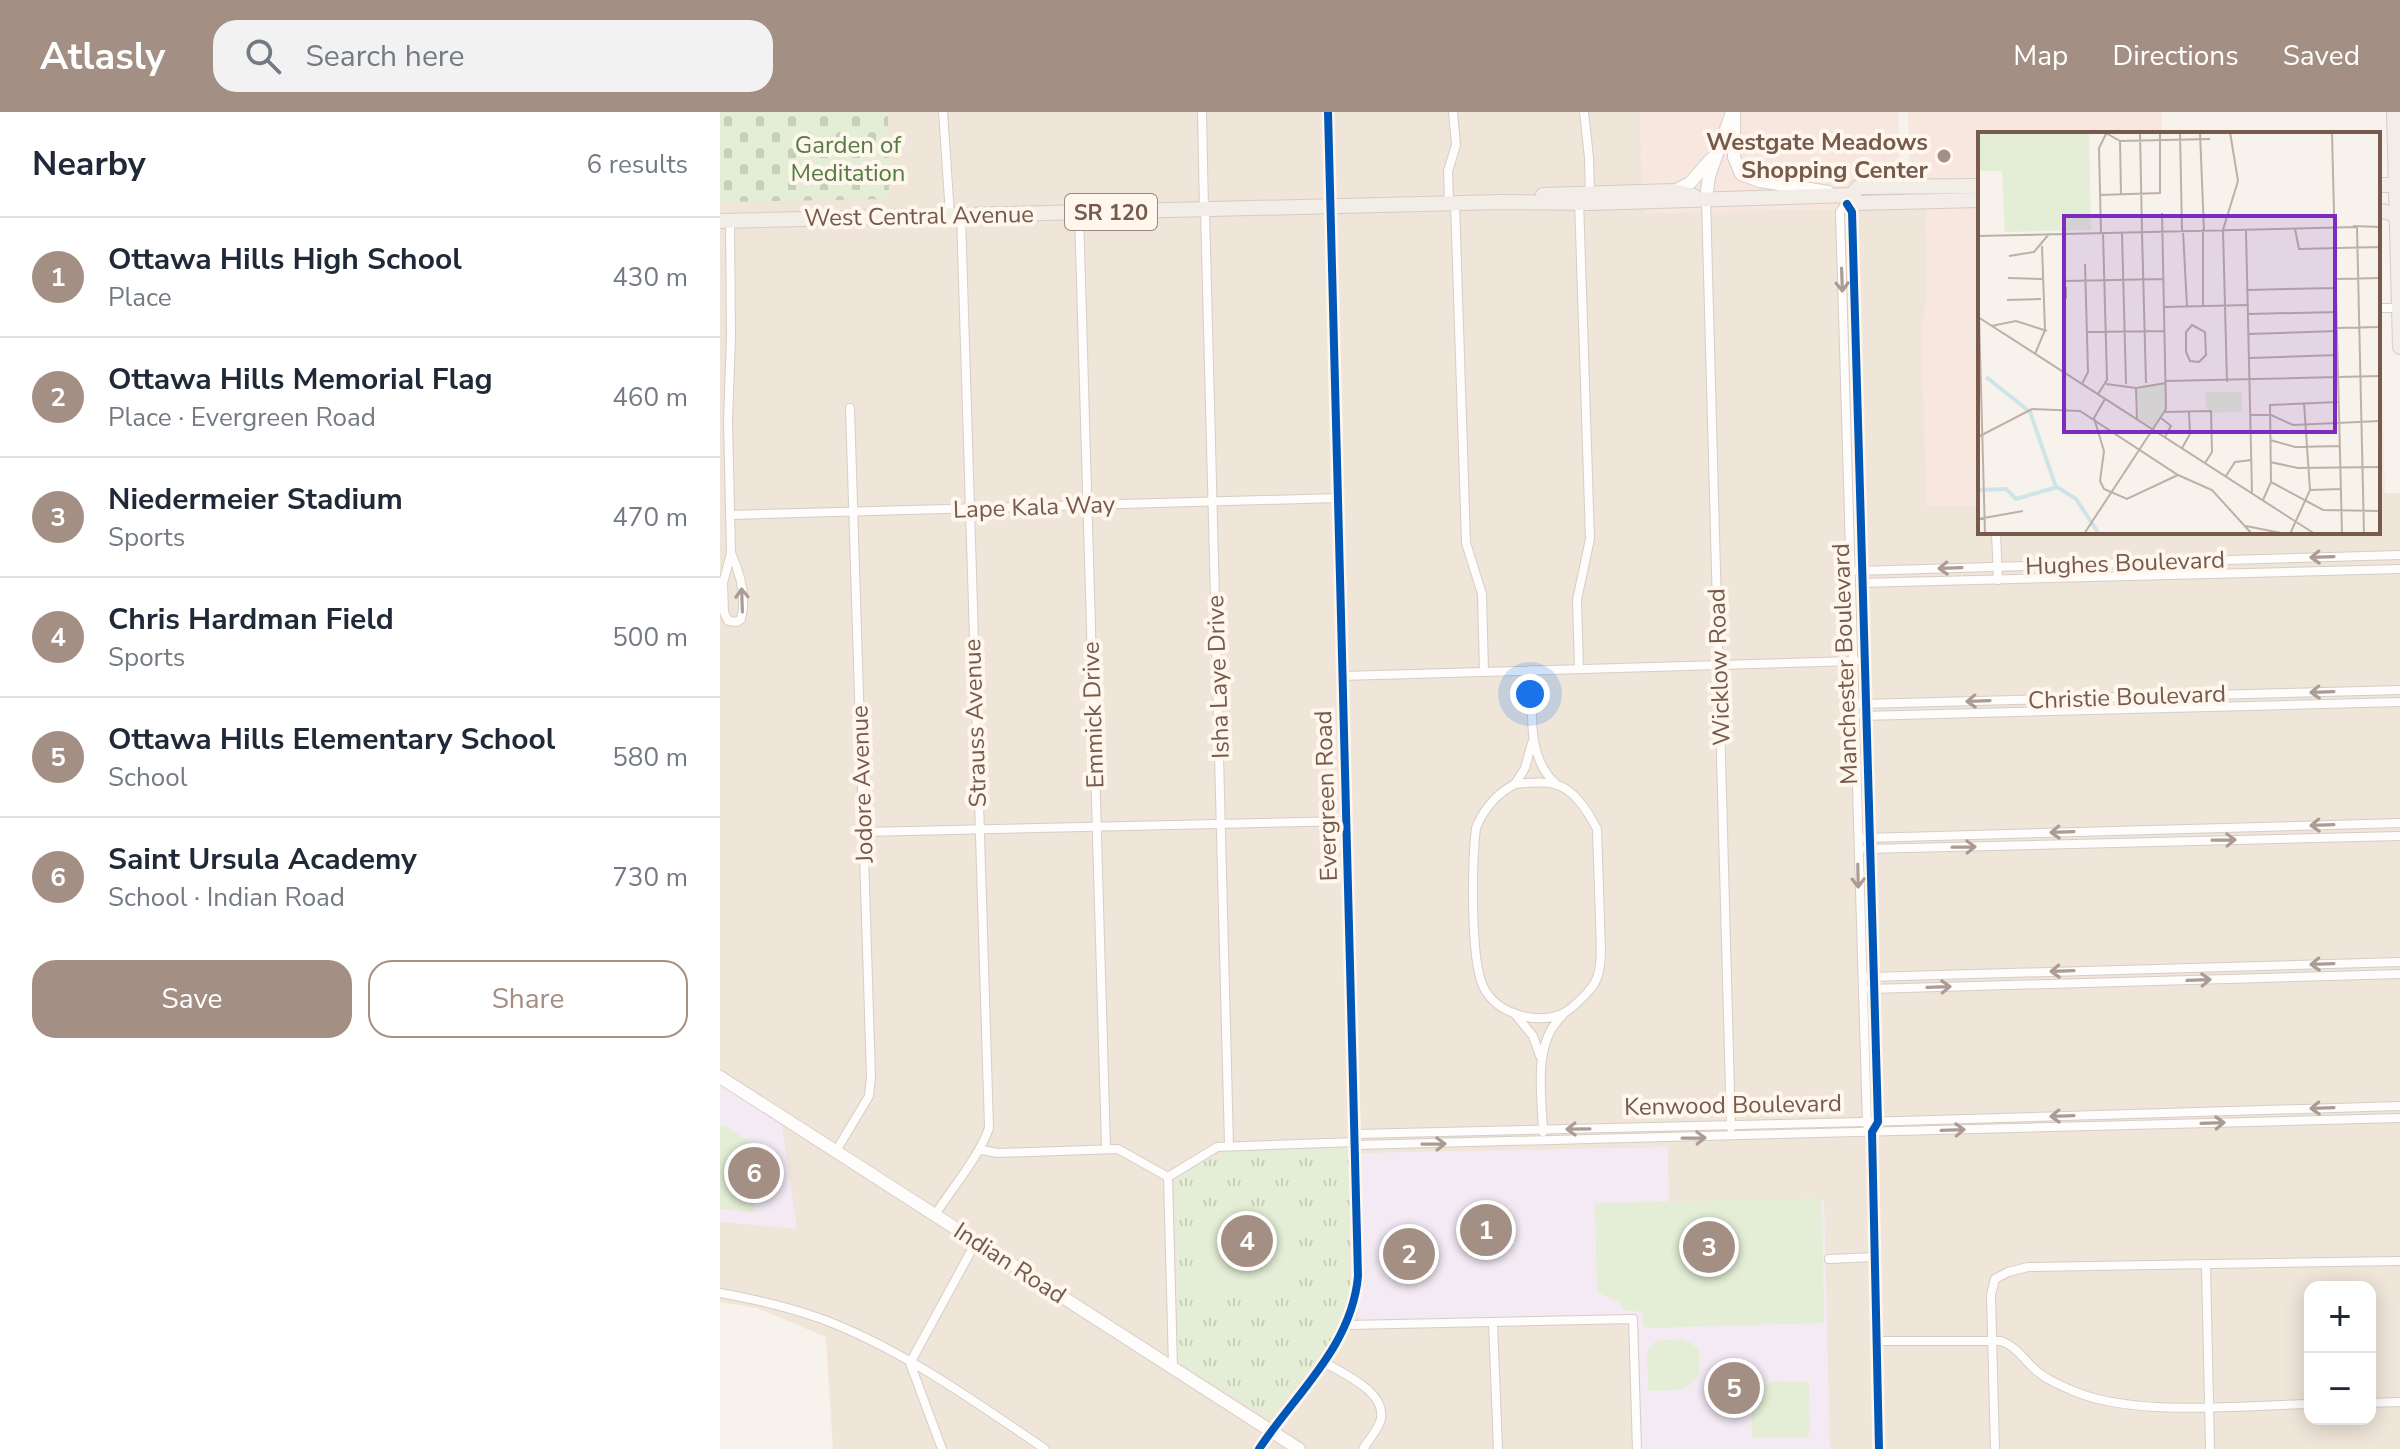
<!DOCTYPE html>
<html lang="en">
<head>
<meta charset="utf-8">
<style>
	:root { --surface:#fff; --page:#f2f2f3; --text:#1f2937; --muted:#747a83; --line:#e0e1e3; --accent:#a38f83 }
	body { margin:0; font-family:"Nunito Sans",sans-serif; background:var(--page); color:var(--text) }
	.controls { position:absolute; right:24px; bottom:24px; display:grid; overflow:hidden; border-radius:16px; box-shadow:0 4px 20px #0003 }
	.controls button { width:72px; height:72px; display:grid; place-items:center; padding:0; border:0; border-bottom:2px solid var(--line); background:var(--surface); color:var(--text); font:40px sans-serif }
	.you { position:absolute; left:810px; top:582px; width:28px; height:28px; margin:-20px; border:6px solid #fff; border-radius:50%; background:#1a73e8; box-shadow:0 0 0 12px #1a73e833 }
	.badge { display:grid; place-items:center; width:52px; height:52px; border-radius:50%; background:var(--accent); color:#fff; font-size:26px; font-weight:700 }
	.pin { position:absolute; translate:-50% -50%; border:4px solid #fff; box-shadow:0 2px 8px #0006 }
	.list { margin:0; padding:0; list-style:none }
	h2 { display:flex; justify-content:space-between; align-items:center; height:104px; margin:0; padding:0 32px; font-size:34px }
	h2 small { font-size:26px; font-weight:400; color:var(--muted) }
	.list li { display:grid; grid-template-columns:52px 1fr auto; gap:24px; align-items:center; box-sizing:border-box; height:120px; padding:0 32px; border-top:2px solid var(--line) }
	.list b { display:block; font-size:30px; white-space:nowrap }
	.list p { margin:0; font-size:26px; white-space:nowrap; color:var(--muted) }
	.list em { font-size:26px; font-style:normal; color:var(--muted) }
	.actions { display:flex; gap:16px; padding:24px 32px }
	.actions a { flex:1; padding:18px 0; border:2px solid var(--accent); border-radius:24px; text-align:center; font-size:28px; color:var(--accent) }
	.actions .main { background:var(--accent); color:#fff }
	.icon { flex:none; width:44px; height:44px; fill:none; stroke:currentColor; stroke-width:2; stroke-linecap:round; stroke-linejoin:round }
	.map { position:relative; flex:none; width:1680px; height:1337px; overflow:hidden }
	header { display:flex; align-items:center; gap:48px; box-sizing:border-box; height:112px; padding:0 40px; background:var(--accent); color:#fff }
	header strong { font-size:38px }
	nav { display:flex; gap:44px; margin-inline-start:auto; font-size:28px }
	.search { width:560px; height:72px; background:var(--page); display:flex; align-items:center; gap:20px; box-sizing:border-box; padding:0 28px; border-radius:24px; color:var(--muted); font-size:30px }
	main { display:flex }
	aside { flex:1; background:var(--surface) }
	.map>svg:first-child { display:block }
	.residential { fill:#f0e5d9; fill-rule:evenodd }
	.commercial { fill:#f7e7df }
	.education { fill:#f3eaf3 }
	.grass { fill:url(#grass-tufts) }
	.cemetery { fill:url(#cemetery-stones) }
	.pitch { fill:#e4eed6 }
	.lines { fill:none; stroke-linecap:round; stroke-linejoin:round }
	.street-casing { stroke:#d4cec7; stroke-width:10 }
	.secondary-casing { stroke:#d7cfc8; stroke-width:14 }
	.primary-casing { stroke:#d6ccc6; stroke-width:16 }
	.street { stroke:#fefdfc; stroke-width:8 }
	.secondary { stroke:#fefdfc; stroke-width:12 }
	.primary { stroke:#f2ede6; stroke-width:14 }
	.cycleway-casing { stroke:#fff7ed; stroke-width:13 }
	.cycleway { stroke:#0057b8; stroke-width:8 }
	.oneway { stroke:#ac9b92 }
	.poi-dot { fill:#a38f83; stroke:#fff7ed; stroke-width:3 }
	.labels { text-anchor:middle; stroke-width:8; stroke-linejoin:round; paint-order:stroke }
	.shield { fill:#fff7ed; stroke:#9f897c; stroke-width:2 }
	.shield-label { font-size:22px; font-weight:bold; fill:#765a4b }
	.poi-label { font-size:24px; font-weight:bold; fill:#765a4b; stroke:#fff7ed; text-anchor:end }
	.park-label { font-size:24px; fill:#547b42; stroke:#fff7ed }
	.street-label { font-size:24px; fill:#765a4b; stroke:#fff7ed }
	.inset-river { fill:none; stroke:#cde5e8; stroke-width:4 }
	.inset-road { fill:none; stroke:#bfb0a6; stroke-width:2 }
	.view { fill:#7b2cbf; fill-opacity:0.15; stroke:#7b2cbf; stroke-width:4 }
	.inset-edge { fill:none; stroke:#765a4b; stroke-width:4 }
</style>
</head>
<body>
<header>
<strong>Atlasly</strong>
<div class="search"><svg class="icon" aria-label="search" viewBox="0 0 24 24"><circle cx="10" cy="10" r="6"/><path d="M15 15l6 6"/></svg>Search here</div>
<nav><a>Map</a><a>Directions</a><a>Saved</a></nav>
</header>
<main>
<aside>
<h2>Nearby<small>6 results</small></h2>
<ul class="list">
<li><span class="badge">1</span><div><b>Ottawa Hills High School</b><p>Place</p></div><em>430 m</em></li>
<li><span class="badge">2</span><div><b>Ottawa Hills Memorial Flag</b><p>Place · Evergreen Road</p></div><em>460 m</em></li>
<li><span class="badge">3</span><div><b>Niedermeier Stadium</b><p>Sports</p></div><em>470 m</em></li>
<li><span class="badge">4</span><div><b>Chris Hardman Field</b><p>Sports</p></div><em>500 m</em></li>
<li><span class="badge">5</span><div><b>Ottawa Hills Elementary School</b><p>School</p></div><em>580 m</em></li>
<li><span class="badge">6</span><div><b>Saint Ursula Academy</b><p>School · Indian Road</p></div><em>730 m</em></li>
</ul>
<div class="actions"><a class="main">Save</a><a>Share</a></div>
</aside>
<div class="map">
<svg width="1680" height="1337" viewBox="0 0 1680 1337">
	<defs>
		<pattern id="grass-tufts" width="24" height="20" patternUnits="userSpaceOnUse" patternTransform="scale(2)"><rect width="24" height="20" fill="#e4eed6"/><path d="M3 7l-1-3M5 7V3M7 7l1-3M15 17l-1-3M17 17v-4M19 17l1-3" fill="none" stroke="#c7ceb9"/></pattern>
		<pattern id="cemetery-stones" width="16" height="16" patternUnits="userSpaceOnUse" patternTransform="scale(2)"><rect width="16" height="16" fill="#e4eed6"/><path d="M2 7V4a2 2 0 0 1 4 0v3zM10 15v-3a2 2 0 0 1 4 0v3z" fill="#c7ceb9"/></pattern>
	</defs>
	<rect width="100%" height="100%" fill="#f7f2eb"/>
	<path class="residential" d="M0 0H920L923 101 1205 95 1207 177 1202 223 1207 394 1260 393V420H1658V381H1680V1337H113L106 1225 37 1196 0 1190ZM1590 1175H1650V1307H1590Z"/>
	<g class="commercial">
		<path d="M920 0H1178L1181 96 923 101Z"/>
		<path d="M1188 0H1442V22H1260V66L1190 68Z"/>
		<path d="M1260 94V393L1206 394 1202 223 1207 177 1205 95Z"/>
		<path d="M1658 121 1665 381H1658Z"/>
	</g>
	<g class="education">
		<path d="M0 972 62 1012 77 1117 0 1110Z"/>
		<path d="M948 1035 949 1090 1104 1088 1110 1337H922L918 1209 913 1207 644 1208 638 1205 642 1041Z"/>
	</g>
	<path class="grass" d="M630 1036V1191L620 1217 552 1304 547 1305 463 1253 459 1247 455 1068 479 1052 511 1039Z"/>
	<path class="cemetery" d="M0 0H168L169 87 0 90Z"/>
	<g class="pitch">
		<path d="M0 1014H5L34 1033V1100L0 1097Z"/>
		<path d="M1102 1086 1104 1211 926 1216 923 1213 922 1200 904 1198 899 1190 877 1180 875 1091Z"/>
		<path d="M574 1094C588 1180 550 1197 472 1179L482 1095Z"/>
		<path d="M959 1227 971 1231 979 1238V1264C964 1282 950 1278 928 1279L927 1238 936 1229Z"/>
		<path d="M1053 1269 1089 1270 1090 1321 1085 1326H1032V1291L1036 1277Z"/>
	</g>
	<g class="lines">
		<g class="street-casing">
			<g id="street">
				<path d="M223 0 230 103"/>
				<path d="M482 0 484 98"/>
				<path d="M864 0 869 46 870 83"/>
				<path d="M986 87 1011 1016"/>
				<path d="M1127 90 1120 100 1147 1013"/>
				<path d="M729 91 728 59 736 33 733 0"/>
				<path d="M735 91 746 431 762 482 764 560"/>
				<path d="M1127 92 1132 100 1158 1010 1152 1020 1159 1337"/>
				<path d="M485 98 509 1033"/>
				<path d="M359 100 386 1036"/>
				<path d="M10 108 11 225 8 308 11 441 3 471 4 500 8 509 17 510 21 507C27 486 20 461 11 441"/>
				<path d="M1658 196H1679"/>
				<path d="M10 403 618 386"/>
				<path d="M1276 420 1278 468"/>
				<path d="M1137 459 1680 443"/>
				<path d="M1140 471 1680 457"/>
				<path d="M859 557 857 488 870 427 859 88"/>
				<path d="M812 558C813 596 805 643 835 671"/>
				<path d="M622 564 1136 549"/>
				<path d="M1141 592 1680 578"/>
				<path d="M1143 604 1680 590"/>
				<path d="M795 672C807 671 822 669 834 672 854 676 868 700 877 717 878 747 879 778 880 808 880 826 883 846 878 863 876 871 871 877 865 883 858 890 851 898 842 902 815 913 775 901 763 874 750 845 752 749 756 716 764 696 776 682 795 672Z"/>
				<path d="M795 672 805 656 812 631"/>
				<path d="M144 720 628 709"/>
				<path d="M1145 726 1680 711"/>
				<path d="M1146 737 1680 724"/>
				<path d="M1149 865 1680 850"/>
				<path d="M1150 877 1680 862"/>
				<path d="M795 902 813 924 820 944"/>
				<path d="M823 1020C822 983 812 932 842 904"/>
				<path d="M636 1022 1145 1010 1680 994"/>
				<path d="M636 1033 1680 1006"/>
				<path d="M261 1038 278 1041 398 1037 448 1065"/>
				<path d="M116 1039 149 984 151 965 130 296"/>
				<path d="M448 1065 497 1035 636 1030"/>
				<path d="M448 1065 453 1255"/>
				<path d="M215 1103C232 1076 259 1045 269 1016L241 103"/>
				<path d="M1109 1147 1155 1145"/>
				<path d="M1486 1154 1490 1337"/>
				<path d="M0 1181C34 1187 69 1195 102 1207 182 1237 254 1289 325 1337"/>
				<path d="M773 1211 778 1337"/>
				<path d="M628 1213 913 1207 917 1337"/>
				<path d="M1157 1229H1281C1298 1235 1305 1250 1318 1260 1327 1268 1340 1273 1351 1278 1413 1306 1522 1293 1590 1292"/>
				<path d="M604 1250C623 1262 670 1281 660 1310 656 1320 648 1329 643 1337"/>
				<path d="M1650 1291 1680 1290"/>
				<path d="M222 1337 190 1251 256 1130"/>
				<path d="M539 1337C576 1281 632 1234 638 1164L608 0"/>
				<path d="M1275 1337 1271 1183 1275 1167 1288 1160 1308 1155 1680 1149"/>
			</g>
		</g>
		<g class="secondary-casing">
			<g id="secondary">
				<path d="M1014 0V45L1021 62 1040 69 1108 80"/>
				<path d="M954 79 970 71 991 47"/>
				<path d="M986 87 989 64 1011 3"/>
				<path d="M0 965 579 1337"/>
			</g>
		</g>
		<g class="primary-casing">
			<g id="primary">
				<path d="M1674 0 1680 235"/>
				<path d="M1658 73H1676"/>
				<path d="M823 83 954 79 974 84"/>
				<path d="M1132 83 1137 91 1260 88"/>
				<path d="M1658 98 1677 103"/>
				<path d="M0 109 782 90 870 91 1132 83 1138 75 1260 74"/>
			</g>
		</g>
		<use href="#street" class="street"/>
		<use href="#secondary" class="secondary"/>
		<use href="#primary" class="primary"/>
		<g class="cycleway-casing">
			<g id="cycleway">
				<path d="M1127 92 1132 100 1158 1010 1152 1020 1159 1337"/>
				<path d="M539 1337C576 1281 632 1234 638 1164L608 0"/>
			</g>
		</g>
		<use href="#cycleway" class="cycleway"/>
	</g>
	<defs><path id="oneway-shaft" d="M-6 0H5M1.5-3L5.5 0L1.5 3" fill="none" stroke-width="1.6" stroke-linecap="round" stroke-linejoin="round" transform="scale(2)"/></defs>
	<g class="oneway">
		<use href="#oneway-shaft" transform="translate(1122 168) rotate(88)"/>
		<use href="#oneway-shaft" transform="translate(1602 445) rotate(178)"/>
		<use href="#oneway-shaft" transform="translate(1230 456) rotate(178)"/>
		<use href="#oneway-shaft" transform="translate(22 488) rotate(-92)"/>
		<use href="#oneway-shaft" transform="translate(1602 580) rotate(178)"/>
		<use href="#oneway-shaft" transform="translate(1258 589) rotate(178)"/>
		<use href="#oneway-shaft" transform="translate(1602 713) rotate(178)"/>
		<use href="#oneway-shaft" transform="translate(1342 720) rotate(178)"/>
		<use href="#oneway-shaft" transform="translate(1504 728) rotate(-1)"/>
		<use href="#oneway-shaft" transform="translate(1244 735) rotate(-1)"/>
		<use href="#oneway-shaft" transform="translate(1138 764) rotate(89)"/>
		<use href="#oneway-shaft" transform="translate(1602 852) rotate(178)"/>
		<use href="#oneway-shaft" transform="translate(1342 859) rotate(178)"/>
		<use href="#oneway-shaft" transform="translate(1479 868) rotate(-2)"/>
		<use href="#oneway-shaft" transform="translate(1219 875) rotate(-2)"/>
		<use href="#oneway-shaft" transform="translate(1602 996) rotate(178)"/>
		<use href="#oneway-shaft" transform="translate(1342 1004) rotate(178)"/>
		<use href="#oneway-shaft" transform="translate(1493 1011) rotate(-2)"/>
		<use href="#oneway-shaft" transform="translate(858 1017) rotate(179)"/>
		<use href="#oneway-shaft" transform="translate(1233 1018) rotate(-2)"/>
		<use href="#oneway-shaft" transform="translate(974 1026) rotate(-1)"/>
		<use href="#oneway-shaft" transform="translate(714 1032) rotate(-1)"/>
	</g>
	<circle class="poi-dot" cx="1224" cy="44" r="8"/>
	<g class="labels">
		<rect class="shield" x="345" y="82" width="92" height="36" rx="6"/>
		<g class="shield-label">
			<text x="391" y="108">SR 120</text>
		</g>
		<g class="poi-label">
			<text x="1208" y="38">Westgate Meadows<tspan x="1208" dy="28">Shopping Center</tspan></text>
		</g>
		<g class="park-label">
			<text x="128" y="41">Garden of<tspan x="128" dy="28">Meditation</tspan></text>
		</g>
		<g class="street-label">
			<text transform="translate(199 104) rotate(-1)" y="8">West Central Avenue</text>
			<text transform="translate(314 395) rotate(-2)" y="8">Lape Kala Way</text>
			<text transform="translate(1405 451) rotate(-2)" y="8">Hughes Boulevard</text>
			<text transform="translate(1125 552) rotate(-92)" y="8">Manchester Boulevard</text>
			<text transform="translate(999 555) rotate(-92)" y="8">Wicklow Road</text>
			<text transform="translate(498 565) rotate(-92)" y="8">Isha Laye Drive</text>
			<text transform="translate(1407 585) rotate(-2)" y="8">Christie Boulevard</text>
			<text transform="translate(373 603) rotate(-92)" y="8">Emmick Drive</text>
			<text transform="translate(255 611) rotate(-92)" y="8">Strauss Avenue</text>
			<text transform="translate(142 672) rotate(-92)" y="8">Jodore Avenue</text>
			<text transform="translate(606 684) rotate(-92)" y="8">Evergreen Road</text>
			<text transform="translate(1013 993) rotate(-1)" y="8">Kenwood Boulevard</text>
			<text transform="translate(290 1151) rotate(33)" y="8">Indian Road</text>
		</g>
	</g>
	<g transform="translate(1258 20)">
		<rect width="402" height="402" fill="#f7f2eb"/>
		<path d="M187 252V277L175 295 161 287 159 257Z" fill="#e4eed6"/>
		<path d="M0 0H111L113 98 27 100 24 39H0Z" fill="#e4eed6"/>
		<path d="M227 260H264V280L235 281 228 275Z" fill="#e4eed6"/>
		<path class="inset-river" d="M8 245 52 280 78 355M0 358 28 357 38 367 79 355 98 367 121 402"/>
		<path class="inset-road" d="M162 0 164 100M202 0 204 99M222 0 226 99M354 0 364 402M128 1 142 9 232 7M142 9 143 62M122 63 182 61V0M375 94 402 95M379 95 386 402M317 97 321 117 401 115M205 99 209 175M268 99 274 361M164 100 168 251M123 101 121 16 129 0M144 101 148 252M87 102 86 161 88 167V155M0 104 379 95M402 113V144M31 124 56 120 71 102M30 146 64 147M0 147 7 402M358 147 402 146M87 149 186 147M268 158 357 156M29 168 63 167M225 174V97M186 175 271 173M270 182 359 180M0 185 337 402M214 193 227 200 228 223 221 230 212 229 208 220V200ZM13 194 38 189 69 199M359 196 402 195M109 200 187 199M270 202 359 199M57 222 67 198 64 114M271 226 360 223M188 249 402 244M249 250 245 98 260 49 252 0M104 252 110 240 107 132M128 252 158 256M158 256 188 251M158 256 159 287M120 262 129 248 125 101M127 267 116 286 126 319 122 349 126 357 149 367 200 343M187 280 233 279 234 320 227 331M273 283H293L315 293 402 289M183 286 193 294 187 305M0 305 54 277 102 279 200 343 234 358 274 402M292 308 317 315 362 314M204 316 212 302 211 280M292 330 320 336 402 335M248 344 257 330 274 328M293 350 345 378 402 379M332 358 363 357M285 368 293 350 292 273 360 270M0 387 45 379M268 394 308 402M106 402 188 277 184 81M312 402 332 358 326 271"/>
		<path class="view" d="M86 84H357V300H86Z"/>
		<rect width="402" height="402" class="inset-edge"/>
	</g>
</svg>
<div class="controls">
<button>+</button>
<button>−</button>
</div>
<div class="you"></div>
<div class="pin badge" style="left:766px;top:1118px">1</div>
<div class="pin badge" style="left:689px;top:1142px">2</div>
<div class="pin badge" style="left:989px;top:1135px">3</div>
<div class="pin badge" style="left:527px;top:1129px">4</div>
<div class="pin badge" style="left:1014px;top:1276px">5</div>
<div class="pin badge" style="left:34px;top:1061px">6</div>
</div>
</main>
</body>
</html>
